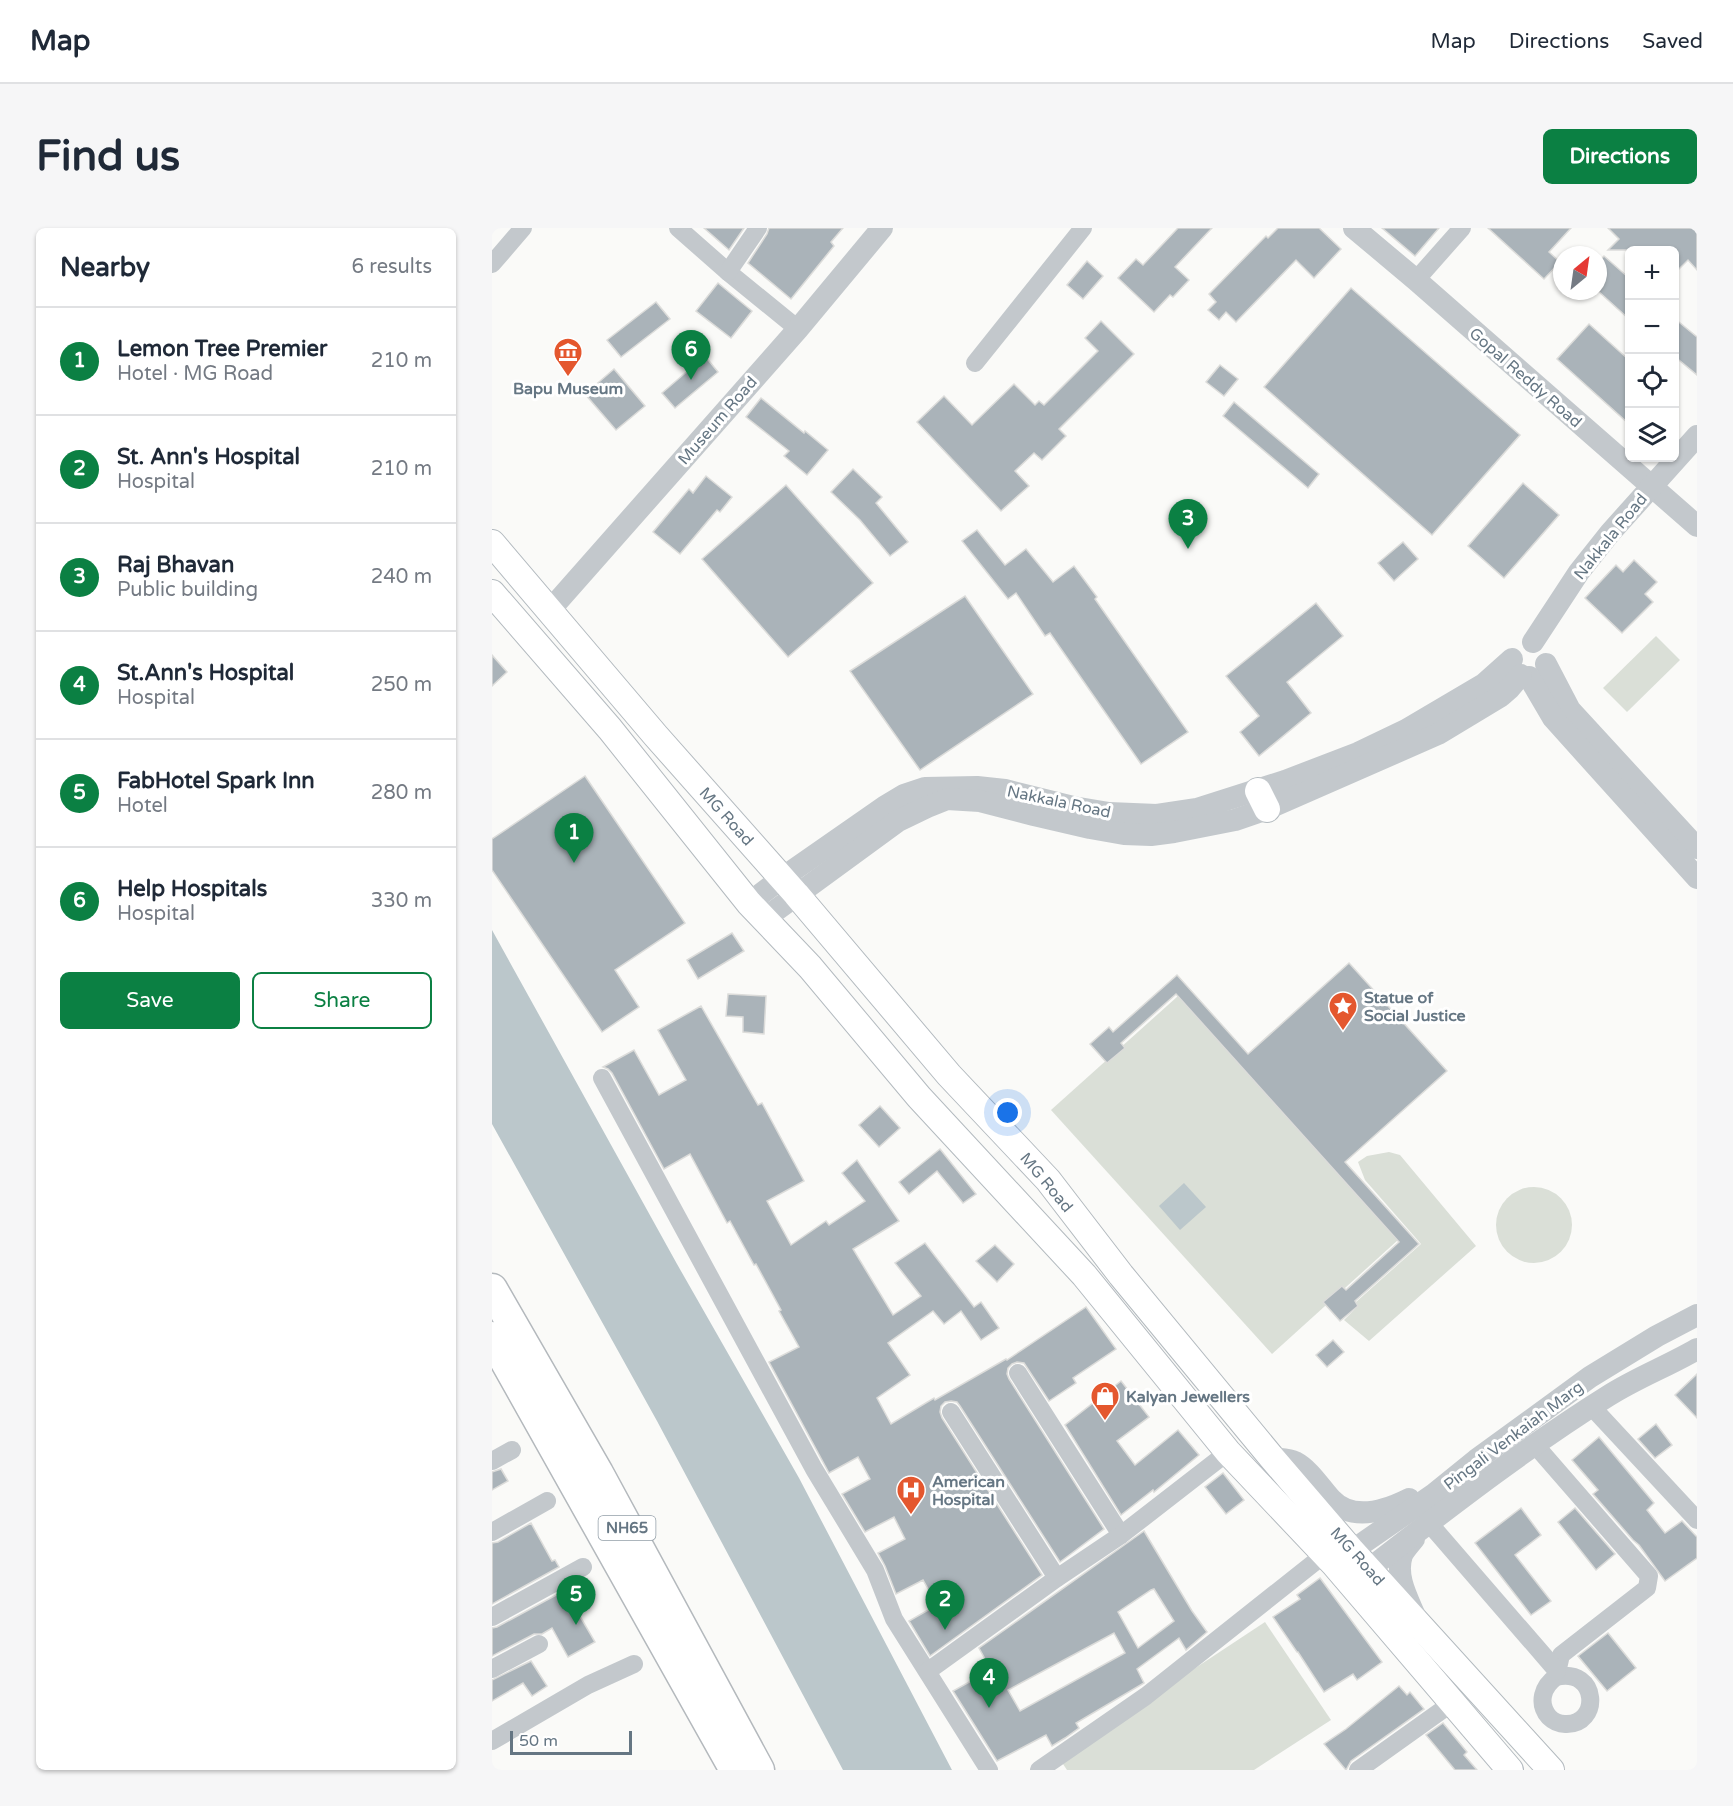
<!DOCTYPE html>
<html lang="en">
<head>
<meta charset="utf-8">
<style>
	:root { --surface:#fff; --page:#f6f6f7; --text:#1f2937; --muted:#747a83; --line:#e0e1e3; --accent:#0b8043 }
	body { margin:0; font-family:"Varela Round",sans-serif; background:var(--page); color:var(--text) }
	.controls { position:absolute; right:18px; top:18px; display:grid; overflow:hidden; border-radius:9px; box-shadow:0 2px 4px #0004 }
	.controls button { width:54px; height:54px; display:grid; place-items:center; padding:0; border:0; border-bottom:2px solid var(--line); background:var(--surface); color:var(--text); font:30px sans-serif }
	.compass { position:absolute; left:1061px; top:18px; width:54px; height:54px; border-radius:50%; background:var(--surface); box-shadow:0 2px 4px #0004; rotate:29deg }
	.scale { position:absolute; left:18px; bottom:15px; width:122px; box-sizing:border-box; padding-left:6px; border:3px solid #657683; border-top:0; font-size:16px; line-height:21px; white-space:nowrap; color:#657683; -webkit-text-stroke:4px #fff; paint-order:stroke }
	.you { position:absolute; left:516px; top:885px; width:21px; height:21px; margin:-15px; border:4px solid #fff; border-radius:50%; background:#1a73e8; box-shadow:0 0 0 9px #1a73e833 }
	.badge { display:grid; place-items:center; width:39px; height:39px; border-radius:50%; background:var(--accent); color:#fff; font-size:20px; font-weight:700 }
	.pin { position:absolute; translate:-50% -50px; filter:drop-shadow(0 2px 3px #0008) }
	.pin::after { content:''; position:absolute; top:32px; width:21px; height:18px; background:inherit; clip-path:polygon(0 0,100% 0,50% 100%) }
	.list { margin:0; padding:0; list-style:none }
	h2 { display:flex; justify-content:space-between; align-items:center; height:78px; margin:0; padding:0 24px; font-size:26px }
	h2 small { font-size:20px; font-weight:400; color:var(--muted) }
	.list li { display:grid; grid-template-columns:39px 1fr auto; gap:18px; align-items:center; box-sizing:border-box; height:108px; padding:0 24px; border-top:2px solid var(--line) }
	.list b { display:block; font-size:22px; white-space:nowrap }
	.list p { margin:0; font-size:20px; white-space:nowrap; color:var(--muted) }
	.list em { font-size:20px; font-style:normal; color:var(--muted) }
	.actions { display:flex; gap:12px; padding:18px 24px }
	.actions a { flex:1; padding:14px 0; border:2px solid var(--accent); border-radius:9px; text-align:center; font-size:21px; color:var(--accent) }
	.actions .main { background:var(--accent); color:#fff }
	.icon { flex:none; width:33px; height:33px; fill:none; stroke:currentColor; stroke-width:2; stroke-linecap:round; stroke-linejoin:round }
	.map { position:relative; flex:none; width:1205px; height:1542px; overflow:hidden; border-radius:9px }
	header { display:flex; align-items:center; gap:36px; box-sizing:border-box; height:84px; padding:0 30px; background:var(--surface); border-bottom:2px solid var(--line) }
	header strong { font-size:28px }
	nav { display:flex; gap:33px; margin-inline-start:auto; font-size:21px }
	.intro { display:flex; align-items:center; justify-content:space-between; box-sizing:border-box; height:144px; padding:0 36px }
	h1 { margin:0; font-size:42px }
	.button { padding:15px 27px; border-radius:9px; background:var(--accent); color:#fff; font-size:21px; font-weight:700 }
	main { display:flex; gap:36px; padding:0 36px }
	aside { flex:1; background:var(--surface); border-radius:9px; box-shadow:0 2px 4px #0004 }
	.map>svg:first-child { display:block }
	.green { fill:#dadfd7 }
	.water { fill:#bbc7cb }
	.building { fill:#aab3b9; stroke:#dcdcda; stroke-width:1.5; fill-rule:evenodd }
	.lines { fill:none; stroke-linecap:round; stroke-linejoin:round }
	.secondary-casing { stroke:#b3babf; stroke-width:28 }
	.trunk-casing { stroke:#b4b9bd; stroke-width:33 }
	.minor { stroke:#c3c8cc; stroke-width:18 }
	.tertiary { stroke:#c3c8cc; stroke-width:22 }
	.secondary { stroke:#fff; stroke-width:26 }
	.trunk { stroke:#fff; stroke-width:30 }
	.labels { text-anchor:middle; stroke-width:6; stroke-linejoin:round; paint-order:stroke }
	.shield { fill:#fff; stroke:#939fa8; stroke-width:1.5 }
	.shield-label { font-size:15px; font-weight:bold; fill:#657683 }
	.street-label { font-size:16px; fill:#657683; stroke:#fff }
	.poi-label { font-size:16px; font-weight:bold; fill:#657683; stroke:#fff; text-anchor:start }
</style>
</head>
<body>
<header>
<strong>Map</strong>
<nav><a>Map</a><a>Directions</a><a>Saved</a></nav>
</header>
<div class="intro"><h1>Find us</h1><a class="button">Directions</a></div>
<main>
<aside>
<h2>Nearby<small>6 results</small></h2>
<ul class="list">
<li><span class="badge">1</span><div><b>Lemon Tree Premier</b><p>Hotel · MG Road</p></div><em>210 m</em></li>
<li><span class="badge">2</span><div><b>St. Ann's Hospital</b><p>Hospital</p></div><em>210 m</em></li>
<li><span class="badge">3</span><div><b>Raj Bhavan</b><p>Public building</p></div><em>240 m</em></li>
<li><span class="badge">4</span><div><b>St.Ann's Hospital</b><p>Hospital</p></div><em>250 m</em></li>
<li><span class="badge">5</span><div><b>FabHotel Spark Inn</b><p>Hotel</p></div><em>280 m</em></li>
<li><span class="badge">6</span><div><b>Help Hospitals</b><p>Hospital</p></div><em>330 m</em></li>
</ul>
<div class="actions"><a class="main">Save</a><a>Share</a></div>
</aside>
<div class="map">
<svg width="1205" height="1542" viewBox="0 0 1205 1542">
	<rect width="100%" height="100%" fill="#fafaf8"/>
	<g class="green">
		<path d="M1164 408 1188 432 1135 484 1111 460Z"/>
		<path d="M686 768 906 1012 780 1126 559 882Z"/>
		<path d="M897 924 908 927 984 1018 877 1113 852 1092 866 1078 864 1074 929 1016 873 952 866 934 875 928Z"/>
		<circle cx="1042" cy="997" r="38"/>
		<path d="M773 1394 839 1492 762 1542H575L567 1530Z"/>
	</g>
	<g class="water">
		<path d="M0 702 185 1036 307 1250 460 1542H351L165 1193 0 896Z"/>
		<path d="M692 955 714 979 688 1002 667 978Z"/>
	</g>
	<g class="building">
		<path d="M212 0H252L237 22Z"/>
		<path d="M277 0H351L339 14 342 18 299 71 256 35 275 6Z"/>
		<path d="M686 0H720L683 39 697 52 681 69 678 67 662 84 626 50 644 31 651 37Z"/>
		<path d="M786 0H827L849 21 822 50 804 32 744 94 734 84 727 92 716 82 724 74 717 66 774 8 776 10Z"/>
		<path d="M890 0H947L923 28Z"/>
		<path d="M996 0H1079L1057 24 1068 34 1052 51Z"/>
		<path d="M1116 0H1205V42L1196 32 1182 46V22H1116L1127 11Z"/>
		<path d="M1112 28 1137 50V91L1106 63V34Z"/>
		<path d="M595 33 611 48 591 71 575 57Z"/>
		<path d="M226 55 260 83 239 110 204 83Z"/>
		<path d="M859 60 1028 207 940 307 772 159Z"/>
		<path d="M164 74 178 91 129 129 115 112Z"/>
		<path d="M1182 90 1205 109V147L1182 128Z"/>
		<path d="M609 93 642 126 567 201 574 208 550 232 542 225 523 243 537 258 509 283 425 194 452 168 480 197 522 156 543 177 547 173 552 177 606 123 593 110Z"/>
		<path d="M1097 96 1137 132V196L1065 131Z"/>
		<path d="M213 128 226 144 183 180 170 165Z"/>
		<path d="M728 137 746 151 732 168 714 154Z"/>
		<path d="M122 141 153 178 124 202 93 166Z"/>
		<path d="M269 170 312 205 313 203 336 222 315 247 292 228 297 223 254 189Z"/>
		<path d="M742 174 827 246 816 260 731 188Z"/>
		<path d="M361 241 390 269 384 275 416 314 398 328 368 292 339 264Z"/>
		<path d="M214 248 240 269 228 284 225 282 188 326 161 304 197 261 201 265Z"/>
		<path d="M1031 255 1067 287 1012 350 976 318Z"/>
		<path d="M294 257 381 355 296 429 210 331Z"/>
		<path d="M485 302 513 337 534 321 561 354 582 338 605 369 603 371 696 504 649 536 558 405 553 408 524 365 516 371 470 313Z"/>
		<path d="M911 314 926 331 902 353 886 335Z"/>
		<path d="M1142 332 1165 354 1153 366 1161 374 1130 405 1093 370 1124 337 1131 344Z"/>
		<path d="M473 368 541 466 428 542 358 443Z"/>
		<path d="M824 375 851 408 795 454 819 485 767 528 748 504 767 488 734 448Z"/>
		<path d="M0 427 15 444 0 458Z"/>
		<path d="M93 548 193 695 123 742 147 779 110 804 0 642V611Z"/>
		<path d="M240 705 252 723 206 751 195 732Z"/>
		<path d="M857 735 955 843 853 934 927 1016 863 1073 866 1078 848 1093 831 1074 850 1058 854 1062 907 1014 684 766 629 815 633 820 615 835 598 816 617 799 621 804 685 747 756 826Z"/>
		<path d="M236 766 274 768 272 806 251 804V789L234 788Z"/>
		<path d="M209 778 266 877 270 875 312 953 275 973 299 1017 334 993 337 997 373 973 350 945 365 932 407 993 361 1021 401 1087 429 1068 403 1035 433 1015 482 1079 489 1074 507 1100 489 1112 469 1083 452 1096 441 1083 396 1115 418 1147 385 1170 399 1196 442 1170 443 1172 514 1131 515 1132 594 1079 624 1121 581 1150 584 1155 557 1173 532 1135 525 1134 520 1136 516 1140 515 1146 517 1151 612 1301 568 1334 468 1178 465 1174 459 1173 453 1174 449 1178 448 1184 450 1190 550 1347 438 1428 417 1393 445 1377 431 1352 404 1366 393 1338 386 1325 413 1311 402 1289 373 1304 350 1266 378 1251 366 1229 337 1245 277 1134 307 1119 287 1083 289 1082 264 1036 262 1037 238 993 235 995 198 926 172 941 120 845 116 841 111 839 142 822 167 867 194 852 166 802Z"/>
		<path d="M388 878 408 900 387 919 367 897Z"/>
		<path d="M448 921 484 966 471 975 445 943 417 966 407 954Z"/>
		<path d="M503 1017 522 1036 505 1054 484 1033Z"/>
		<path d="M841 1112 852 1124 835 1139 824 1127Z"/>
		<path d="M1205 1146V1190L1183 1167Z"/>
		<path d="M629 1153 657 1189 625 1213 643 1237 686 1202 707 1227 662 1264 661 1262 629 1287 573 1197Z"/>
		<path d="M1164 1196 1180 1217 1163 1230 1146 1211Z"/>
		<path d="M1107 1209 1162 1275 1155 1282 1173 1305 1190 1293 1205 1309V1330L1173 1353 1147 1317 1141 1312 1101 1266 1106 1262 1080 1232Z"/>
		<path d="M9 1241 16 1253 0 1262V1244Z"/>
		<path d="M731 1245 752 1272 734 1286 713 1259Z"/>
		<path d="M1029 1280 1049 1307 1023 1327 1059 1373 1039 1387 983 1315Z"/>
		<path d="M1083 1280 1123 1326 1104 1342 1066 1294Z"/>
		<path d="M39 1295 60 1333 63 1332 67 1339 0 1376V1315L6 1314Z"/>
		<path d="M652 1303 700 1383 715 1404 694 1422 687 1410 645 1441 652 1455 584 1495 587 1500 573 1510 560 1518 554 1507 505 1533 461 1463 499 1442 487 1420ZM662 1361 682 1393 646 1420 626 1384 659 1362ZM622 1405 633 1425 528 1483 516 1462Z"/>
		<path d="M828 1350 890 1434 865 1452 861 1446 832 1464 806 1424H805L781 1389 808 1371 805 1367Z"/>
		<path d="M77 1360 86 1375 82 1378 103 1414 76 1429 60 1400 50 1406H42L0 1428V1400L5 1399Z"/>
		<path d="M1116 1405 1144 1440 1115 1463 1086 1428Z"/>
		<path d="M39 1433 55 1458 40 1468 31 1455 0 1473V1452Z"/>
		<path d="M907 1458 915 1467 918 1464 932 1481 859 1533 854 1542 832 1516 854 1501Z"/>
		<path d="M951 1495 975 1524 972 1527 985 1542H963L934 1507Z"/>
	</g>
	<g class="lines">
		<g class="secondary-casing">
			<g id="secondary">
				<path d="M0 315 164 508 304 666 457 847 556 952 629 1047 780 1230 859 1322 1059 1542"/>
				<path d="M0 365 118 501 257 675 318 739 427 869 592 1047 736 1224 842 1336 1018 1542"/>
				<path d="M766 563 775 581"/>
			</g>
		</g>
		<g class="trunk-casing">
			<g id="trunk">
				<path d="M0 1061 106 1245 267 1542"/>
				<path d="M0 1109 243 1542"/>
			</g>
		</g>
		<g class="minor">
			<path d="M186 0 236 44 306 101"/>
			<path d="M0 36 31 0"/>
			<path d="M236 44 266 0"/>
			<path d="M924 52 970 0"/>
			<path d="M483 135 591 0"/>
			<path d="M110 850 322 1241 383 1342 402 1391 497 1542"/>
			<path d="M526 1145 629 1307"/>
			<path d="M1099 1178 1205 1292"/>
			<path d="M459 1184 565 1350"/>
			<path d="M1044 1218 1157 1348 1155 1360 1069 1427 1064 1449C1051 1458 1045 1475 1057 1489 1061 1493 1067 1496 1073 1496 1109 1498 1107 1439 1064 1449"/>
			<path d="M0 1233 20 1222"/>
			<path d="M937 1295 1065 1443"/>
			<path d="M0 1304 55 1273"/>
			<path d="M0 1389 91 1339"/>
			<path d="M0 1441 47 1416"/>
			<path d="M436 1443 565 1350 629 1307 736 1224"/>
			<path d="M0 1513 96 1457 142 1436"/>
			<path d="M547 1542 654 1468 833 1326"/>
			<path d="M866 1542 960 1475"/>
		</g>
		<g class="tertiary">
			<path d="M862 0 924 52 1205 298"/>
			<path d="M58 382 306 101 390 0"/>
			<path d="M1041 414 1087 344 1118 305 1205 208"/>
			<path d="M1054 436 1078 482 1205 620"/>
			<path d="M1037 449 1061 490 1205 650"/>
			<path d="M257 675 290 650 392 579 412 567 433 560 485 559 513 562 581 579 617 585 665 587 705 581 793 553 866 525 914 502 992 456 1020 431"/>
			<path d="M272 691 406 593 435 579 455 571 488 573 542 587 598 600 632 606 659 607 682 604 743 592 775 581 946 506 1009 468 1017 461 1029 447"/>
			<path d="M780 1230C787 1231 797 1231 803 1234 818 1242 828 1259 839 1271 860 1294 893 1283 917 1271"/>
			<path d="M922 1311C918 1316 913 1321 910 1327 903 1348 915 1369 923 1388"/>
			<path d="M845 1333 942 1266 984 1232 1098 1149 1165 1108 1205 1087"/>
			<path d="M864 1351C946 1288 1028 1223 1116 1168 1144 1150 1176 1138 1205 1121"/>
		</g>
		<use href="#secondary" class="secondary"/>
		<use href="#trunk" class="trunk"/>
	</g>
	<defs>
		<g id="museum-pin" transform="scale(1.5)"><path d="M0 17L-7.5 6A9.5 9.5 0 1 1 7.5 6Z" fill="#e4572e" stroke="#fff"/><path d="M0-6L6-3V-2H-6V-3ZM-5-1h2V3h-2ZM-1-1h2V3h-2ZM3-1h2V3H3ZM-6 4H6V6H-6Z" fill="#fff"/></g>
		<g id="sight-pin" transform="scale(1.5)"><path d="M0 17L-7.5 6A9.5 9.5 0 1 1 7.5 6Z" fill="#e4572e" stroke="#fff"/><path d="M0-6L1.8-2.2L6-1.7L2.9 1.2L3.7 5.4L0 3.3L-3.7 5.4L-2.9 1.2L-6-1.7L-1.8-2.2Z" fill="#fff"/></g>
		<g id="shop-pin" transform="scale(1.5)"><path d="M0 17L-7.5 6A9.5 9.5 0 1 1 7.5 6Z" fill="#e4572e" stroke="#fff"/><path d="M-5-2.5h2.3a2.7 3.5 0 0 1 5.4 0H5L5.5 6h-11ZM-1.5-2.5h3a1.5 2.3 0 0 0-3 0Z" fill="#fff"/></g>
		<g id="hospital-pin" transform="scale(1.5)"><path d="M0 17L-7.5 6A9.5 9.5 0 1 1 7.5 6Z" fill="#e4572e" stroke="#fff"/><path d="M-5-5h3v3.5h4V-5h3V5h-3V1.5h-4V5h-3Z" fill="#fff"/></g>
	</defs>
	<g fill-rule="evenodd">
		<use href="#museum-pin" x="76" y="124"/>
		<use href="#sight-pin" x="851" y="778"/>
		<use href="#shop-pin" x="613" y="1168"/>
		<use href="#hospital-pin" x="419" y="1262"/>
	</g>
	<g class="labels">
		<rect class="shield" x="106.5" y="1288" width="57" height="24" rx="4.5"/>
		<g class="shield-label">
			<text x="135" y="1305">NH65</text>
		</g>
		<g class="street-label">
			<text transform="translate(1034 149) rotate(41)" y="6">Gopal Reddy Road</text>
			<text transform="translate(225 192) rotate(-49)" y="6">Museum Road</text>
			<text transform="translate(1118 308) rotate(-51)" y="6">Nakkala Road</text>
			<text transform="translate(567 573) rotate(12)" y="6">Nakkala Road</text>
			<text transform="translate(235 588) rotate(48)" y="6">MG Road</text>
			<text transform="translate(555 954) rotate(50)" y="6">MG Road</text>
			<text transform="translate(1021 1207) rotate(-37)" y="6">Pingali Venkaiah Marg</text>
			<text transform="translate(866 1328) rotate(48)" y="6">MG Road</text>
		</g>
		<g class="poi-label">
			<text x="76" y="166" text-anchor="middle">Bapu Museum</text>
			<text x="872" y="775">Statue of<tspan x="872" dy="18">Social Justice</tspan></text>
			<text x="634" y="1174">Kalyan Jewellers</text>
			<text x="440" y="1259">American<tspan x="440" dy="18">Hospital</tspan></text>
		</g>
	</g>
</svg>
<div class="controls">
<button>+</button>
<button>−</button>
<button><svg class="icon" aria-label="locate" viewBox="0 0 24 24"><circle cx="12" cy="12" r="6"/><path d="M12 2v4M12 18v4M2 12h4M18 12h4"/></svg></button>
<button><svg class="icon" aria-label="layers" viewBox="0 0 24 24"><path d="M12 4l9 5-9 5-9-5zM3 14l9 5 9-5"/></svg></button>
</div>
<svg class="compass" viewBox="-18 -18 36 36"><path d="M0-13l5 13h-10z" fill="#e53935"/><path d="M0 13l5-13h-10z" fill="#747a83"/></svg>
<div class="scale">50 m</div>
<div class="you"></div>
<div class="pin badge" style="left:82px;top:635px">1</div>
<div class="pin badge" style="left:453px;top:1402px">2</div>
<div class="pin badge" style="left:696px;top:321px">3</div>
<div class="pin badge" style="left:497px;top:1480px">4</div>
<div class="pin badge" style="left:84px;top:1397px">5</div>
<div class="pin badge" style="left:199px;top:152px">6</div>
</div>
</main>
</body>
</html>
